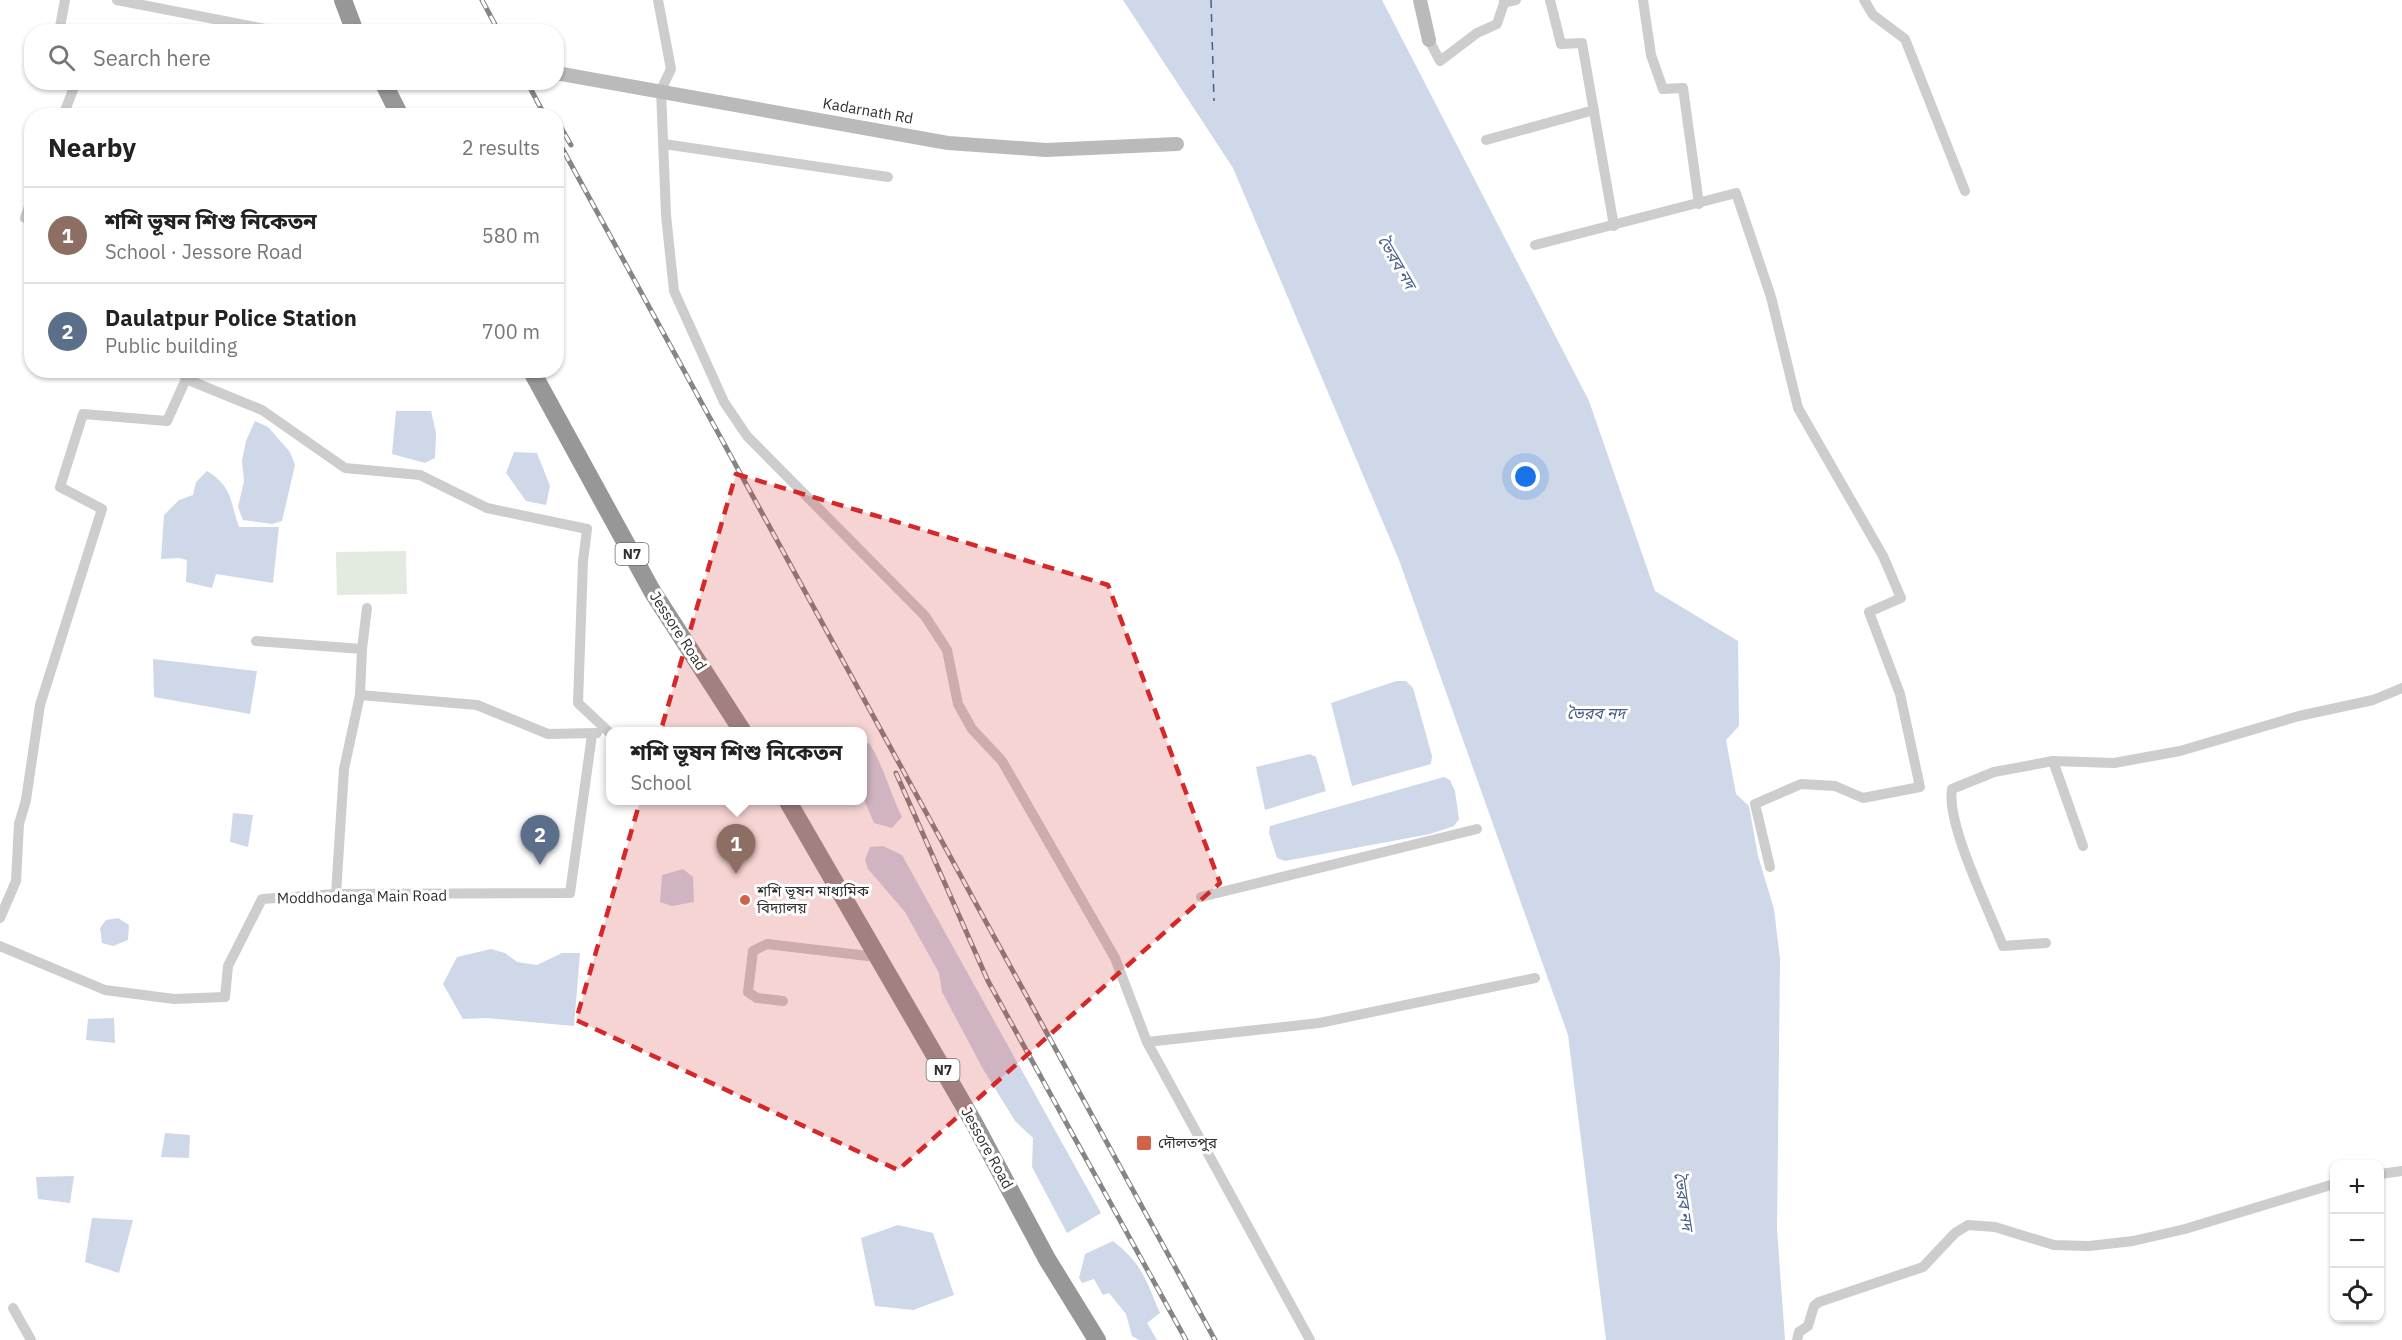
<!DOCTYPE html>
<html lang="en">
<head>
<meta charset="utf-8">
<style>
	:root { --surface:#fff; --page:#f6f6f6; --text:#222; --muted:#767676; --line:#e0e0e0; --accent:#d93025 }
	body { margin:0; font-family:"IBM Plex Sans","Noto Sans Bengali",sans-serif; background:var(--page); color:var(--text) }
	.controls { position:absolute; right:18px; bottom:18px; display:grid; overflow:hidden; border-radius:12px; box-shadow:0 2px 4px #0004 }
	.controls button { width:54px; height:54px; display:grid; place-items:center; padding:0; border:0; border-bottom:2px solid var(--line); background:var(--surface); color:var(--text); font:30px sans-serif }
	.you { position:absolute; left:1526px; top:477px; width:21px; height:21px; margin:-15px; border:4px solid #fff; border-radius:50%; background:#1a73e8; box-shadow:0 0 0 9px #1a73e833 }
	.badge { display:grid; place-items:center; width:39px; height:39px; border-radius:50%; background:var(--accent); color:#fff; font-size:20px; font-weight:700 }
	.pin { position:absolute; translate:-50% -50px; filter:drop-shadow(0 2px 3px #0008) }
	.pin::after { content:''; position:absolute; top:32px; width:21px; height:18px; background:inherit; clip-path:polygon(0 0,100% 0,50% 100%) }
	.popup { position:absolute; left:606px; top:727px; width:261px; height:78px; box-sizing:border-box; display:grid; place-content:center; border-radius:12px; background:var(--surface); filter:drop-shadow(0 2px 4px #0005); font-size:20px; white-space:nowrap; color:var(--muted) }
	.popup b { font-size:22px; color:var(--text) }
	.popup::after { content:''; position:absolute; left:50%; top:100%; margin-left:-12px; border:12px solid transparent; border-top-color:var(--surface) }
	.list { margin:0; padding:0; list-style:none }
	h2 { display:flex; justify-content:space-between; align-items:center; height:78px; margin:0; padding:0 24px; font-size:26px }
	h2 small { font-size:20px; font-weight:400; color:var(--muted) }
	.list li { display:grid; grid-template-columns:39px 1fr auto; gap:18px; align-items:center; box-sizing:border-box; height:96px; padding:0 24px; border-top:2px solid var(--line) }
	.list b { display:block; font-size:22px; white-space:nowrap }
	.list p { margin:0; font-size:20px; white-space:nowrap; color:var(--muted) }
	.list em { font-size:20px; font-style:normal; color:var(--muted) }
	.icon { flex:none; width:33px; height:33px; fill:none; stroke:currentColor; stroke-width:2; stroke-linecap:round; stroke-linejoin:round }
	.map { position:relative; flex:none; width:2402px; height:1340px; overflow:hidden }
	.search { position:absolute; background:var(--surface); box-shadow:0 2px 4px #0004; left:24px; top:24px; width:540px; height:66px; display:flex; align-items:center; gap:15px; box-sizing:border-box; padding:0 21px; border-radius:24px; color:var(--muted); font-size:22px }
	.panel { position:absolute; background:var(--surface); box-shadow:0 2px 4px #0004; left:24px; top:108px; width:540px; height:270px; border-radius:24px }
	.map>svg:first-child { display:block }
	.green { fill:#e3ebe0 }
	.water { fill:#cfd8e8 }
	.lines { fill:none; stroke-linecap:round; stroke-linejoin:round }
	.ferry { stroke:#485e88; stroke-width:1.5; stroke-dasharray:8 6; stroke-linecap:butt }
	.street { stroke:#cdcdcd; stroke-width:10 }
	.secondary { stroke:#bababa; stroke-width:14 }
	.highway { stroke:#979797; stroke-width:18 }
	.rail-casing { stroke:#858585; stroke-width:5 }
	.rail { stroke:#fff; stroke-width:3; stroke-dasharray:9; stroke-linecap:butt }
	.marked { fill:#d62828; fill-opacity:0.2; stroke:#d62828; stroke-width:4.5; stroke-dasharray:12 8; stroke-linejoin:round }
	.poi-dot { fill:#cf644a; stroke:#fff; stroke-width:2 }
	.labels { text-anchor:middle; stroke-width:6; stroke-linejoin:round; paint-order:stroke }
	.shield { fill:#fff; stroke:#6e6e6e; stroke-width:1.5 }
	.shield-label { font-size:14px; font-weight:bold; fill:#303030 }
	.street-label { font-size:15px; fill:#303030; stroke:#fff }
	.poi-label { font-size:15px; fill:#303030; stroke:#fff; text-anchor:start }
	.water-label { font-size:16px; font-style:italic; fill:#485e88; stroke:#fff }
</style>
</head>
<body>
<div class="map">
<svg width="2402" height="1340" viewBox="0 0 2402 1340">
	<rect width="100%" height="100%" fill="#fff"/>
	<path class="green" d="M406 551 407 594 337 595 336 552Z"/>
	<g class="water">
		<path d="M1123 0H1382L1589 401 1655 591 1738 641 1739 726 1726 740 1736 794 1749 806 1758 856 1774 909 1780 959 1777 1229 1785 1340H1606L1568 1035 1399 560 1233 168Z"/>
		<path d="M396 411H431L436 433 435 458 425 463 392 454Z"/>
		<path d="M255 421 268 427 290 452 295 465 282 521 272 524 243 520 238 507 244 481 242 461 246 441Z"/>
		<path d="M514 452 537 453 550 486 546 505 526 501 506 473Z"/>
		<path d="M207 471C233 487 230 502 239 527H279L273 583 216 574 212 588 186 582 187 560 179 558 161 559 164 515 179 500 193 495 196 482Z"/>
		<path d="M153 659 257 671 250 714 154 697Z"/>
		<path d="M1396 681H1406L1413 688 1432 756 1431 764 1352 786 1331 703Z"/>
		<path d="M869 743C883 764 890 793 902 817L892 828 874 823 862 795V746Z"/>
		<path d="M1310 754 1316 757 1326 791 1265 810 1256 767Z"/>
		<path d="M1444 777 1450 780 1455 791 1459 819 1454 826 1430 834 1285 861 1277 858 1269 833 1270 826Z"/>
		<path d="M233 813 253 815 248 847 230 842Z"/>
		<path d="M883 846 902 855 1101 1213 1067 1233 1032 1167 1033 1138 1015 1121 983 1069 942 992 939 973 905 912 868 869 865 860 870 847Z"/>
		<path d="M683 869 693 877 694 902 672 906 660 902 662 875Z"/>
		<path d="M118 918 129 925 128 940 113 946 102 943 100 928 106 920Z"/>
		<path d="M491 949 505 953 517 962 537 965 562 953H580L574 1026 487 1018 463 1019 443 984 457 957Z"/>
		<path d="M114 1018 115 1043 86 1040 88 1019Z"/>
		<path d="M165 1133 190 1135 189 1158 161 1157Z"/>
		<path d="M74 1176 70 1203 38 1199 36 1177Z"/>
		<path d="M92 1218 133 1220 119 1273 85 1262Z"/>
		<path d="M898 1225 933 1233 954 1295 913 1310 875 1306 861 1238Z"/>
		<path d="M1113 1241C1143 1265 1145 1278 1160 1313L1147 1323 1157 1340H1139L1132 1336 1126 1314 1109 1293 1103 1295 1094 1279 1082 1283 1079 1278 1085 1254Z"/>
	</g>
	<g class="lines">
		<path class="ferry" d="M1211 0 1214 101"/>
		<g class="street">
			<path d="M117 0 281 32"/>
			<path d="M658 0 671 69 661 90 666 215 674 291 724 402 747 436 925 616 947 650 958 704 972 729 1002 761 1115 958 1147 1042 1310 1340"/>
			<path d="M1504 0V3L1516 0"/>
			<path d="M1550 0 1561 44 1582 43 1614 226"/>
			<path d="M1643 0 1651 55 1663 89 1683 88 1699 204"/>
			<path d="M1864 0 1873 15 1905 39 1965 191"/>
			<path d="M59 32 65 0"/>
			<path d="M1429 40 1440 61 1477 33 1497 24 1504 3"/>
			<path d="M63 116 76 82"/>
			<path d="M1486 140 1594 110"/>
			<path d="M664 144 888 177"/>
			<path d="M32 198 25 218 32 221"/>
			<path d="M1535 245 1736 193 1771 297 1798 408 1883 556 1901 598 1869 612 1900 694 1920 787 1863 798 1835 786 1801 784 1755 804 1770 867"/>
			<path d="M184 370 186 379 262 410 345 468 420 475 487 508 587 529 583 561 578 703 610 733"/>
			<path d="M256 641 362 649 360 695 477 705 548 734 597 733"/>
			<path d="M362 649 367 608"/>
			<path d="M2053 761 2083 846"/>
			<path d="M336 894 344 769 360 695"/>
			<path d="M1201 897 1477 829"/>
			<path d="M0 918 16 881 19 824 26 800 40 705 102 509 60 487 83 414 167 421 186 379"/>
			<path d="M2046 943 2003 946C1989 910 1946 824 1952 789L1994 772 2053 761 2114 763 2180 751 2299 716 2373 700 2402 688"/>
			<path d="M0 946 105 990 174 999 225 997 228 966 262 899 336 894 570 893 592 735"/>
			<path d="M783 1001 757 998 748 992 753 951 767 944 868 956"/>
			<path d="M1147 1042 1319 1023 1535 978"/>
			<path d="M2380 1174 2402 1171"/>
			<path d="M13 1308 31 1340"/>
			<path d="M1797 1340 1799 1332 1808 1326 1814 1306 1819 1302 1923 1267 1955 1233 1968 1225 1995 1227 2054 1245 2089 1246 2133 1241 2185 1229 2334 1184"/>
		</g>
		<g class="secondary">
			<path d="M1420 0 1429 40"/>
			<path d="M556 73 948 143 1046 150 1177 144"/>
		</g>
		<g class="highway">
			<path d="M343 0 355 32"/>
			<path d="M383 82 400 116"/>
			<path d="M531 370 652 591 743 732"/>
			<path d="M787 800 974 1123 1047 1259 1097 1340"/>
		</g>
		<g class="rail-casing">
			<g id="rail">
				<path d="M482 0 499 32"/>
				<path d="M527 82 545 116"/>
				<path d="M556 119 571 145"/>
				<path d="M556 137 1215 1340"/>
				<path d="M896 773 988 981 1186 1340"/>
			</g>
		</g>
		<use href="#rail" class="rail"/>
	</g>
	<path class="marked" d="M736 474 1108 585 1220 883 898 1170 576 1020Z"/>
	<g class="poi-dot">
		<circle cx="745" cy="900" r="6"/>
		<rect x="1136" y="1135" width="16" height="16" rx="3"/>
	</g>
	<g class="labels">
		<g class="shield">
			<rect x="615.5" y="543" width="33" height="22" rx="4.5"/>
			<rect x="926.5" y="1059" width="33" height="22" rx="4.5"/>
		</g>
		<g class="shield-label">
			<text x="632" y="559">N7</text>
			<text x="943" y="1075">N7</text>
		</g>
		<g class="street-label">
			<text transform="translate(868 111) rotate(10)" y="5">Kadarnath Rd</text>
			<text transform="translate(678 631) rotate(57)" y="5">Jessore Road</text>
			<text transform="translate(362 897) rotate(-1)" y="5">Moddhodanga Main Road</text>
			<text transform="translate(987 1148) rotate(61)" y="5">Jessore Road</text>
		</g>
		<g class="poi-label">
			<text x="757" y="896">শশি ভূষন মাধ্যমিক<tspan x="757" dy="17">বিদ্যালয়</tspan></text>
			<text x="1158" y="1148">দৌলতপুর</text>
		</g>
		<g class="water-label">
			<text transform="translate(1397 262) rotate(60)" y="6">ভৈরব নদ</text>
			<text x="1596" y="719">ভৈরব নদ</text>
			<text transform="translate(1684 1201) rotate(82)" y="6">ভৈরব নদ</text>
		</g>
	</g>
</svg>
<div class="controls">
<button>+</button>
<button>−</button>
<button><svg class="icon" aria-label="locate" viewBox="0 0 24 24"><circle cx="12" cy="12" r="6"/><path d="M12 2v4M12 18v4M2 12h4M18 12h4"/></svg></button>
</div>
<div class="you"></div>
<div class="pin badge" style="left:736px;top:874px;background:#8d6e63">1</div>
<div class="popup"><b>শশি ভূষন শিশু নিকেতন</b>School</div>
<div class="pin badge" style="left:540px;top:865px;background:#5c6f8a">2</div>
<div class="search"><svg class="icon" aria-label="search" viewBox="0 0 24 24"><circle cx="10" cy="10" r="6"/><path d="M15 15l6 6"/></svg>Search here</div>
<section class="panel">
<h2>Nearby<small>2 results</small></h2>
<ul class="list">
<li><span class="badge" style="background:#8d6e63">1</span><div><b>শশি ভূষন শিশু নিকেতন</b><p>School · Jessore Road</p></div><em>580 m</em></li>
<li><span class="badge" style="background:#5c6f8a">2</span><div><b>Daulatpur Police Station</b><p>Public building</p></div><em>700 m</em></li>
</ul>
</section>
</div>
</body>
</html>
